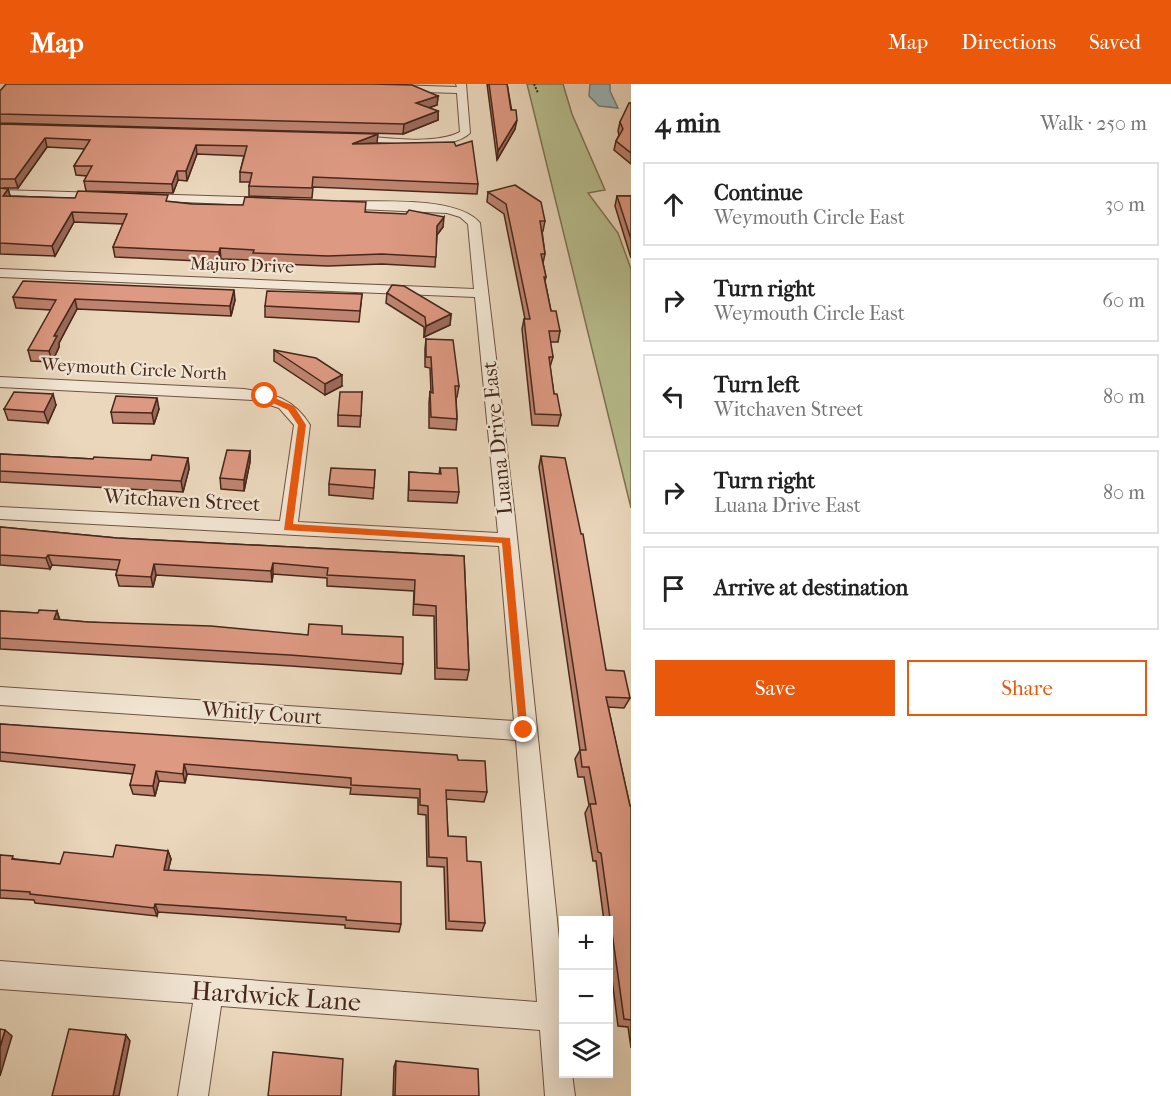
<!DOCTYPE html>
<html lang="en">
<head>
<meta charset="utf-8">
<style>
	:root { --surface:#fff; --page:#f2f2f2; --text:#222; --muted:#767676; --line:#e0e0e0; --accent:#ea580c }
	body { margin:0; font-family:"IM FELL French Canon",serif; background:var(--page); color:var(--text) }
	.controls { position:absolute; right:18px; bottom:18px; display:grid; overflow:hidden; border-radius:0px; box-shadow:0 6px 24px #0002 }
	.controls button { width:54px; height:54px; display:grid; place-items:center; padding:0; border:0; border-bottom:2px solid var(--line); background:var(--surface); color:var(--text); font:30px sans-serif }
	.stop { position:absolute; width:18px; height:18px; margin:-14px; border:4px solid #ea580c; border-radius:50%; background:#fff }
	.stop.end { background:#ea580c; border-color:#fff; box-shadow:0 2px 6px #0008 }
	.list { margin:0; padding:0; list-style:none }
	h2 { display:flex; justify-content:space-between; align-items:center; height:78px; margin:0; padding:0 24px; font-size:26px }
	h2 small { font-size:20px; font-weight:400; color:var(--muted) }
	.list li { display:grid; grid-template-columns:39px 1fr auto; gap:18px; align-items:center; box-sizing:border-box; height:84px; margin:0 12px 12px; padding:0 12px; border:2px solid var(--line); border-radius:0px }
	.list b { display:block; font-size:22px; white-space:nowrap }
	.list p { margin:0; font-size:20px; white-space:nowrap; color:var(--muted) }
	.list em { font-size:20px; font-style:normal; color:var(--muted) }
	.actions { display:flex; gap:12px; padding:18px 24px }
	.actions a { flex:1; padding:14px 0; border:2px solid var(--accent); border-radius:0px; text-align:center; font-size:21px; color:var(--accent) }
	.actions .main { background:var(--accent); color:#fff }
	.icon { flex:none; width:33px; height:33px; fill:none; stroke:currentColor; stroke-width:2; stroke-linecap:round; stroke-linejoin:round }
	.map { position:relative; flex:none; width:631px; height:1012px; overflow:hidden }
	header { display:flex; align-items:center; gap:36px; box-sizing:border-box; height:84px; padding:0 30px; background:var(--accent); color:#fff }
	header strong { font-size:28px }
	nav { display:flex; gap:33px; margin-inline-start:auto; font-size:21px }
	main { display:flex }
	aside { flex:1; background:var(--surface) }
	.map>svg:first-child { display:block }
	.green { fill:#b8be8f; stroke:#807255; stroke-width:1.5 }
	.water { fill:#9bb7ba; stroke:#797d7a; stroke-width:1.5 }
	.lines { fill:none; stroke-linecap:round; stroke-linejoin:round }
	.minor-casing { stroke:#705343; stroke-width:2 }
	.path { stroke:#47271b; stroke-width:2; stroke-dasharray:2 1.5; stroke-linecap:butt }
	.minor { fill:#f1e5d3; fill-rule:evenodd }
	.wall { fill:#be8470; stroke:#47271b; stroke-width:1.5 }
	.shaded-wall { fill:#9b6b5b; stroke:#47271b; stroke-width:1.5 }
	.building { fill:#dd9982; stroke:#47271b; stroke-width:1.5 }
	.route { fill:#ea580c }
	.labels { text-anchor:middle; stroke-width:4.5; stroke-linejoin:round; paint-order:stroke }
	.far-street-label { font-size:18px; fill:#47271b; stroke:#f1e5d3 }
	.street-label { font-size:21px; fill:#47271b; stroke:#f1e5d3 }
	.near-street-label { font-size:26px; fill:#47271b; stroke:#f1e5d3 }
</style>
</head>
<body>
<header>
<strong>Map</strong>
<nav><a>Map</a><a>Directions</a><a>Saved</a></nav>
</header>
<main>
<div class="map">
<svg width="631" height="1012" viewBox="0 0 631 1012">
	<rect width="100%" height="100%" fill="#ead7bc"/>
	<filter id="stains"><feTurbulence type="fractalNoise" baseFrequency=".00333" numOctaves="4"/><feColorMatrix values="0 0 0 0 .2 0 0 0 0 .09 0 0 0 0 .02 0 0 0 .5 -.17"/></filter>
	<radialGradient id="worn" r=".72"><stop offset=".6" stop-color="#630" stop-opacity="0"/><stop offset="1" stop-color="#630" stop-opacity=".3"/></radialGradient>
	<path class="green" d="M527 0H563L572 30 605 106 588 109 618 149 631 185V424Z"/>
	<path class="water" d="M590 0H610V7L618 24 599 22 589 12Z"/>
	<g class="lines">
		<g class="minor-casing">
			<g id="minor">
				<path d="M456 0H466L470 49C448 70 380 59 351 57L346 54 351 51C381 53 433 62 460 48L457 9 394 7 389 4 394 1 457 3Z"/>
				<path d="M0 106 102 109 108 112 102 115 0 112Z"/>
				<path d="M144 110 270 114 276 118 270 122 140 116V112Z"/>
				<path d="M341 117C376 119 457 111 480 139L515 434 564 903V990H572L575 1012H545L540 946 221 922 208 1012H178L193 919 0 905V877L537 918 516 656 0 621V603L514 637 499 462 0 435V423L280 437 294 341 279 324 253 316 0 303V293L244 305C273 309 294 315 310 341L298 438 498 449 475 213 0 193V185L474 205 468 140 460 133 447 129 337 124 335 121Z"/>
			</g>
		</g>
		<path class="path" d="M534 0 538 9"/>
		<use href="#minor" class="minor"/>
	</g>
	<g class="wall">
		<path d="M487 0H507L515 45 497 76Z"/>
		<path d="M0 7 438 12 437 21 429 24 438 27V36L403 50 0 39Z"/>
		<path d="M631 19V80L614 66 616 57 619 51 618 47 620 38Z"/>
		<path d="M0 40 377 59 456 62 478 100 477 110 313 103 312 114 249 112V102L250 98H240V88L244 72 197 70 187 97 178 96 173 109 86 107 84 97 87 92 76 91 74 82 85 65 47 63 18 104H3L8 105 10 112 169 118 192 120 366 128 443 143 437 151 435 183 382 180 328 182 253 179V176L221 175 220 178 115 173 113 163 123 140 74 138 55 172 0 170Z"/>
		<path d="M488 108 545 137 543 147H542L545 170 543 179 546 193 545 197 551 227 560 247 558 258H550L553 273 550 283 554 310 561 331 558 342 532 341 522 245 524 235H525L504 130 487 118Z"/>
		<path d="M617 112H631V174L615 122Z"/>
		<path d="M387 209 451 230 450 241 424 253V243L386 219Z"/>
		<path d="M362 210 359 238 265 233V222Z"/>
		<path d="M13 213 235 216 231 232 77 225 59 259V263L52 278 31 277 28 266 51 226 16 224Z"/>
		<path d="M426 255 459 302 457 313H456L457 335 456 346 429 344V319L430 308 431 309 430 284 425 283V265Z"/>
		<path d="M274 266 342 302 325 311 274 277Z"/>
		<path d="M362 308 360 343 338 342V331Z"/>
		<path d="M56 321 48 339 8 336 4 325Z"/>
		<path d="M159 325 154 340 113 339 111 328Z"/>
		<path d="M250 367V378L244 407 221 405 220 394Z"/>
		<path d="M0 370 93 375 151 376 188 374 189 385 183 408 0 398Z"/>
		<path d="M541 372 606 586 630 614 624 624 608 623 630 722H631V964L628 943 618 942 609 872V837H604L596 777H593L585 729 589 721 584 693H578L575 675 580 666 539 383Z"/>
		<path d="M440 384 459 408 457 419 408 417 409 388 439 390Z"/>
		<path d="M375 386 373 415 329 411V400Z"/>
		<path d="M0 443 117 454 464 472 469 586 467 596 435 595 434 532 413 531 414 507 327 502V494L273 490 272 498 156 491 153 503 119 502 116 491 117 486 52 481 50 485 0 481Z"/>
		<path d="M0 527 38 529 57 527 60 536 88 538 308 551 342 550 403 580 401 590 291 582 0 565Z"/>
		<path d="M0 640 458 676 487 708 484 718 446 715 448 752 467 777 485 839 482 847 446 845 444 783 427 782 426 731 418 730V714L350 710 351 704 187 690 185 699 159 697 155 712 133 710 130 701 133 690 0 677Z"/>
		<path d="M168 767 171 775 168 786 401 840 399 848 345 844V841L158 828 157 832 35 819 34 816 0 814V771L15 775 60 780Z"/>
		<path d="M396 977 479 1012H393L394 983Z"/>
	</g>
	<g class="shaded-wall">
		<path d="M438 12 437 21 415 28 416 19Z"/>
		<path d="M438 27V36L403 50 404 40Z"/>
		<path d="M517 36 515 45 497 76 498 67Z"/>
		<path d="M378 50 377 59 352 60Z"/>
		<path d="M45 54 47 63 18 104 15 95Z"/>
		<path d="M196 61 197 70 187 97 186 87Z"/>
		<path d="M177 87 178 96 173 109 172 100Z"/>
		<path d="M8 105 11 115 3 112Z"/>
		<path d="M72 128 74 138 55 172 52 162Z"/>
		<path d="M444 133 443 143 436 152 437 142Z"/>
		<path d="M220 164 221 175 220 178 219 168Z"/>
		<path d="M234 206 235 216 231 232 230 222Z"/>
		<path d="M75 215 77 225 59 259V263L52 278 49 267 54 252Z"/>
		<path d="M451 230 450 241 424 253 426 242Z"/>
		<path d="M342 291V302L325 311V300Z"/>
		<path d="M53 310 56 321 48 339 44 328Z"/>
		<path d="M157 314 159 325 154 340 152 329Z"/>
		<path d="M250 367V378L244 407V396Z"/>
		<path d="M188 374 189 385 183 408 181 397Z"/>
		<path d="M48 471 52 481 50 485 46 474Z"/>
		<path d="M273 479V490L272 498 271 487Z"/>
		<path d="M154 480 156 491 153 503 151 493Z"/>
		<path d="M57 527 60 538 54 535Z"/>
		<path d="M184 680 187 690 185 699 183 690Z"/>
		<path d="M156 687 159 697 155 712 153 702Z"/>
		<path d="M168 767 171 775 166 795 164 786Z"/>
		<path d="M155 820 158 828 157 832 154 824Z"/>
		<path d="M5 946 12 952 0 992V963Z"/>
		<path d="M126 951 130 957 119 1012H113Z"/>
	</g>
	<g class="building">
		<path d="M6 0H372L412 1 438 12 416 19 438 27 404 40 0 30V7Z"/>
		<path d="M489 0H507L511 26H516L517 36 498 67Z"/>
		<path d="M629 19H631V69L616 57 623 45 620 38Z"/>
		<path d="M0 40 378 50 352 60 454 58 456 62 472 57 478 100 313 93 312 104 249 102 252 89 240 88 247 62 196 61 186 87H177L172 100 84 97 92 82H74L90 56 45 54 15 95H0Z"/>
		<path d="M515 101 541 118 545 137H540L545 170H541L546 193H544L551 227H556L560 247H549L553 273H549L554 310H557L561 331 535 330 524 235H530L506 120 488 108Z"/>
		<path d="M0 104 8 105 3 112 75 114 78 107 168 111 166 117 192 120 243 121 245 113 364 118H366L365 128 406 130 409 126 444 133 437 142 436 173 382 170 328 172 253 169 254 166 220 164 219 168 113 163 127 130 72 128 52 162 0 159Z"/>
		<path d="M617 112H631V155Z"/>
		<path d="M23 197 234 206 230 222 75 215 54 252H57L49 267 28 266 56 216 13 213Z"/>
		<path d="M392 201 404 202 451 230 426 242 425 233 387 209Z"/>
		<path d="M267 207 362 210 360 227 265 222Z"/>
		<path d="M426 255 453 256 459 302H455L457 335 431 333 430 308 433 309 431 273H426Z"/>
		<path d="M274 266 316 274 342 291 325 300Z"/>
		<path d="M14 308 53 310 44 328 4 325Z"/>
		<path d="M340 308H362L361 332 338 331Z"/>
		<path d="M116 312 157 314 152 329 111 328Z"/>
		<path d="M227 366 250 367 244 396 220 394Z"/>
		<path d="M0 370 93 375 94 373 151 376 152 371 188 374 181 397 0 387Z"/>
		<path d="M541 372 565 374 581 450H583L606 586 624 587 630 614 606 613 630 722H631V936L624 935 601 769 598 768 590 720H596L589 683H582L580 666H586Z"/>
		<path d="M331 384 375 386 374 404 329 400Z"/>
		<path d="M440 384H457L459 408 409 406V388L441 390Z"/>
		<path d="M0 443 117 454 464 472 469 586 437 584 436 522 414 520 415 496 327 491 328 484 273 479 271 487 154 480 151 493 116 491 120 476 48 471 46 474 0 471Z"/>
		<path d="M39 526 57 527 54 535 88 538 211 542 308 551 309 540 342 542V550L403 553V580L290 571 0 554V527L38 529Z"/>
		<path d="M0 640 457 671 458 676 485 677 487 708 446 706 448 752 466 753 467 777 481 778 485 839 449 837 447 774 429 773 428 722 420 721V705L351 701V694L184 680 183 690 156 687 153 702 130 701 135 681 0 668Z"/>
		<path d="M116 761 168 767 164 786 401 798V840L346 836V833L155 820 154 824 30 810V808L0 806V771L13 772 12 775 60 780 64 768 113 773Z"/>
		<path d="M0 945 5 946 0 963Z"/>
		<path d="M69 945 126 951 113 1012H52Z"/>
		<path d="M273 968 343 975 341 1012H268Z"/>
		<path d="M396 977 478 985 479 1012H395Z"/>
	</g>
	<path class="route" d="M265 310 294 322 306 341 293 440 510 454 528 650 524 651 519 646 502 459 284 446 298 341 288 326 262 314Z"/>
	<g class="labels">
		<g class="far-street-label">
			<text transform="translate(242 181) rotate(2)" y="6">Majuro Drive</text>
			<text transform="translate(134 285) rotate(3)" y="6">Weymouth Circle North</text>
		</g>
		<g class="street-label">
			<text transform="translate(497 354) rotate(-96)" y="7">Luana Drive East</text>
			<text transform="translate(182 416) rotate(3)" y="7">Witchaven Street</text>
			<text transform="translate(262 629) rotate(4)" y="7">Whitly Court</text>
		</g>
		<g class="near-street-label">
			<text transform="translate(276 912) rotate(4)" y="9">Hardwick Lane</text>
		</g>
	</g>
	<rect width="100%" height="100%" filter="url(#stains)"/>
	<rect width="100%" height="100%" fill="url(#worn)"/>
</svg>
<div class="controls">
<button>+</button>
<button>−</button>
<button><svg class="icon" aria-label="layers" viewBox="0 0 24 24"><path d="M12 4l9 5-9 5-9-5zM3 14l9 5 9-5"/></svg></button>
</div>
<div class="stop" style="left:265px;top:312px"></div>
<div class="stop end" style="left:524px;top:646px"></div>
</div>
<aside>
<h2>4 min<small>Walk · 250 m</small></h2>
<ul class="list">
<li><svg class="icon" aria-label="ahead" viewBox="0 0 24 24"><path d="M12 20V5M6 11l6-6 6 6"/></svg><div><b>Continue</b><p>Weymouth Circle East</p></div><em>30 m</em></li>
<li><svg class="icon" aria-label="right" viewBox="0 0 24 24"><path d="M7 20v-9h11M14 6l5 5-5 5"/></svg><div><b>Turn right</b><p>Weymouth Circle East</p></div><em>60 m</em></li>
<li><svg class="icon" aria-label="left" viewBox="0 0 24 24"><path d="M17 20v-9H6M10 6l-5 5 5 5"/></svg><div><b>Turn left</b><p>Witchaven Street</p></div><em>80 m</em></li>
<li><svg class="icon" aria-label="right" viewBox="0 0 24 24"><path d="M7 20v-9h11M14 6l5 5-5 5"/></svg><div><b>Turn right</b><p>Luana Drive East</p></div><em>80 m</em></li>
<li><svg class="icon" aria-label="arrive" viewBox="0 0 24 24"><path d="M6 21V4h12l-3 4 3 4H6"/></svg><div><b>Arrive at destination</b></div></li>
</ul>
<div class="actions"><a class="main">Save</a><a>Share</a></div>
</aside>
</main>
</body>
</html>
